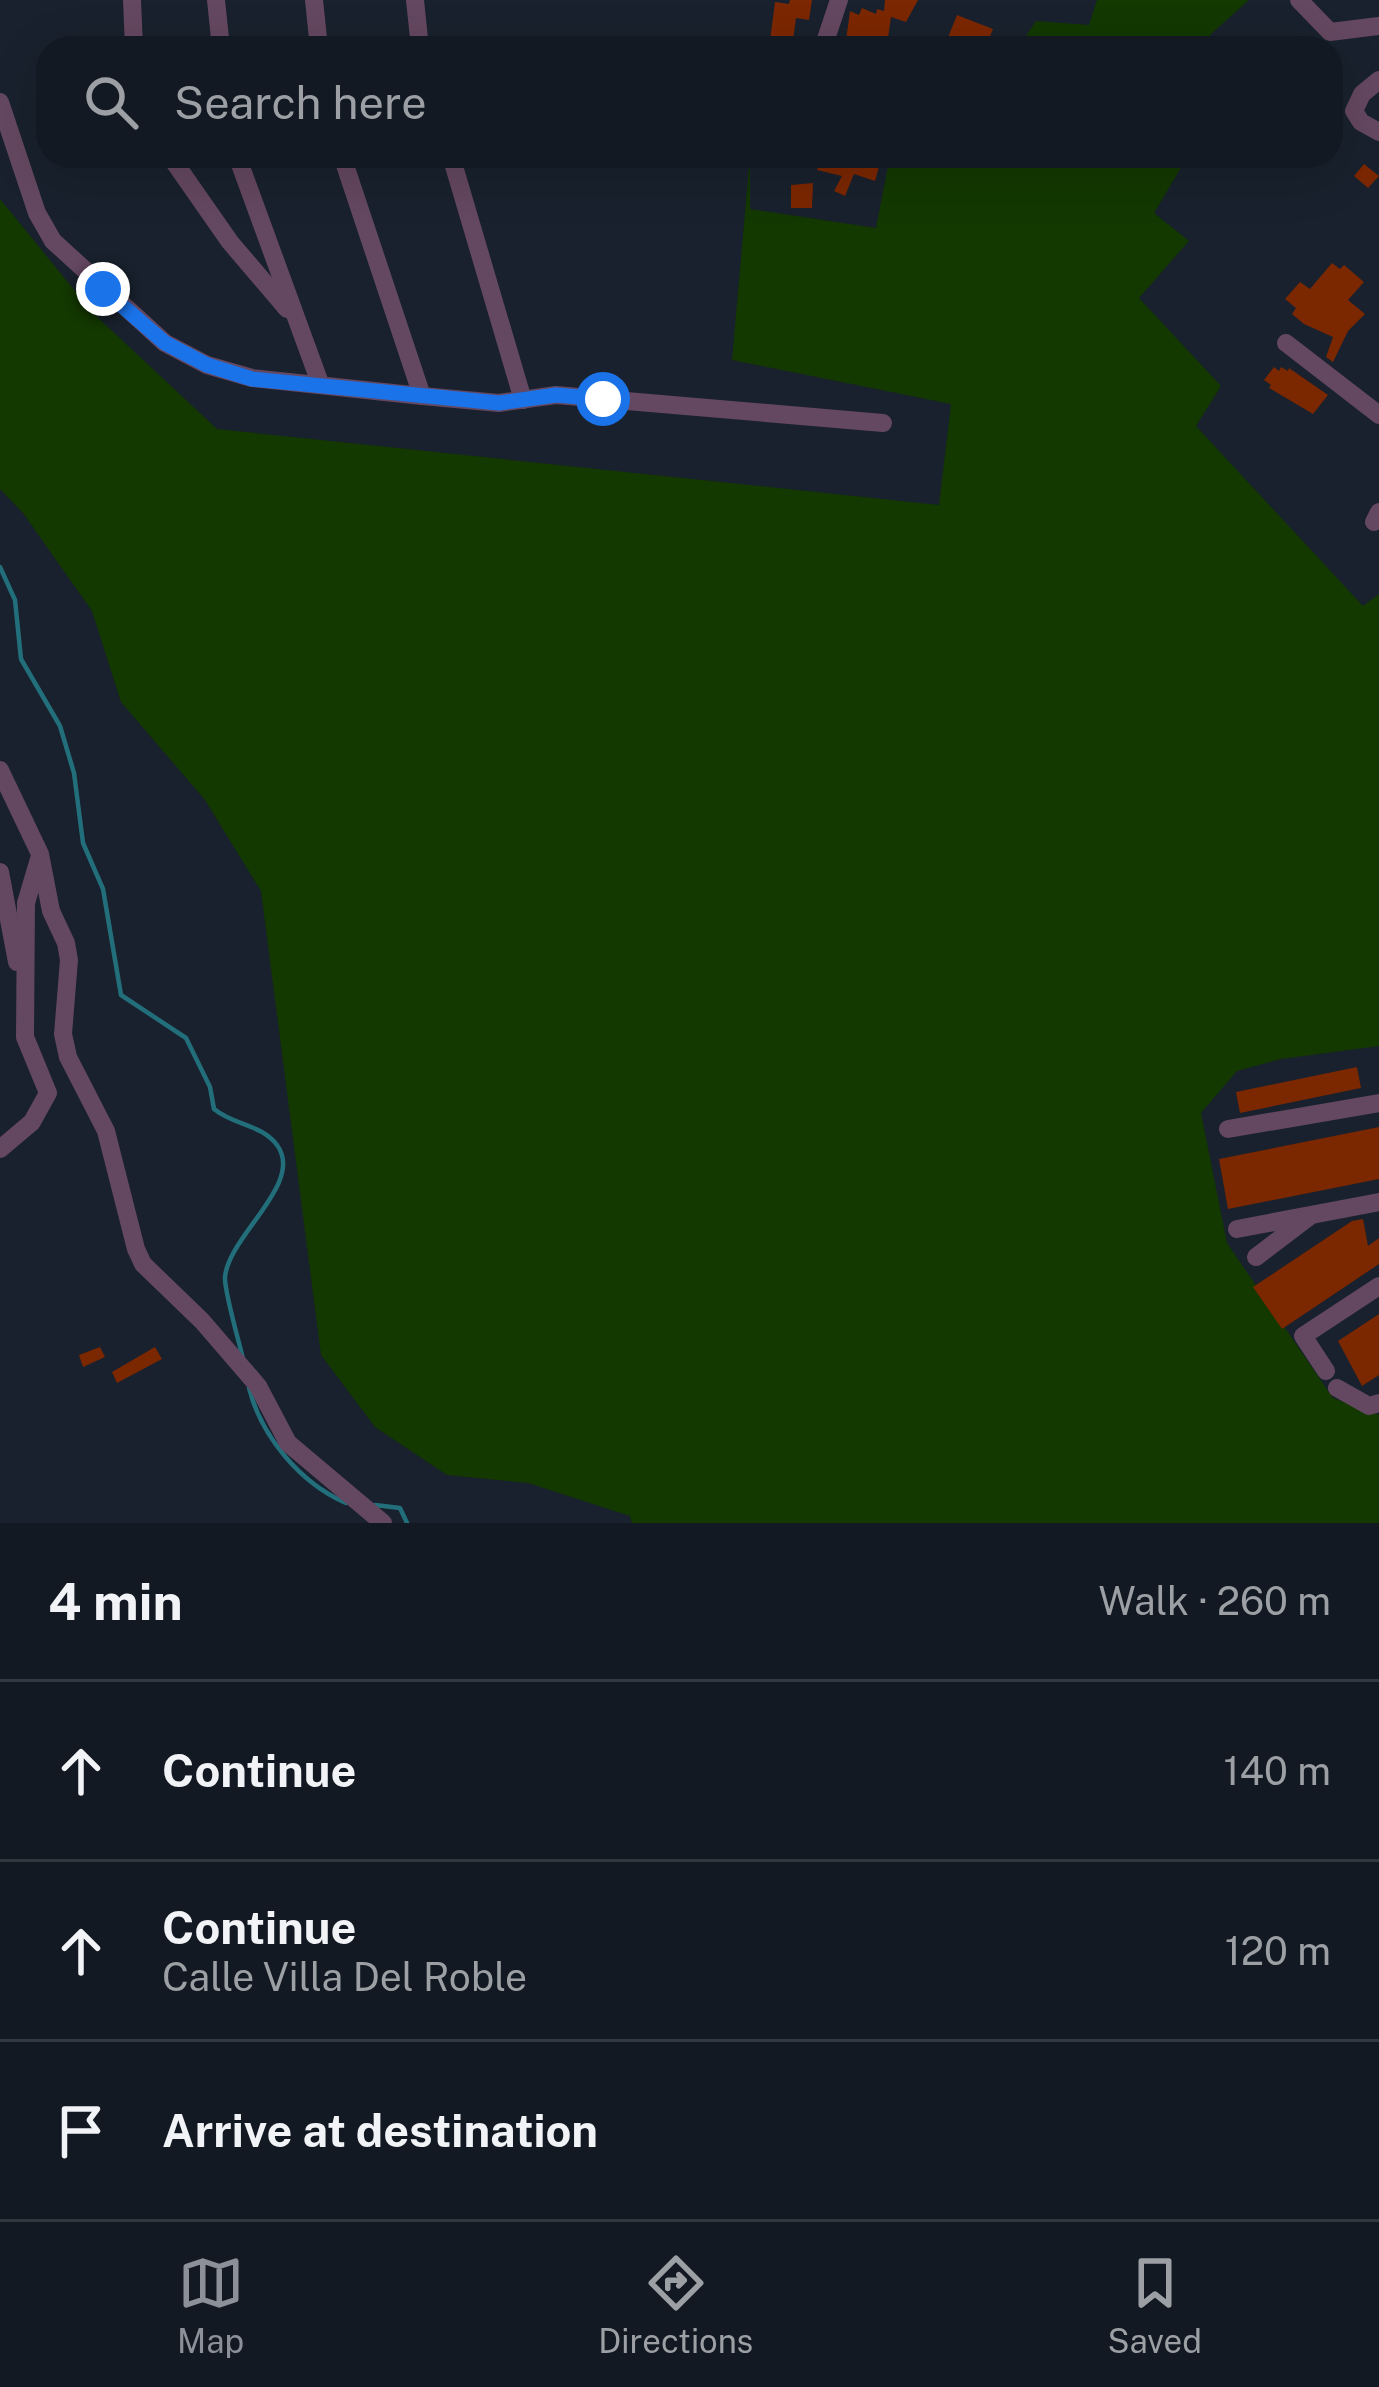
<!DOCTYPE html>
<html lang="en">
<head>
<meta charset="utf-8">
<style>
	:root { --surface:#121922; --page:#1b222a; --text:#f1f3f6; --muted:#9ca0a5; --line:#313840; --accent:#8c9099 }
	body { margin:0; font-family:"Public Sans",sans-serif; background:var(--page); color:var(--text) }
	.stop { position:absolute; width:36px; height:36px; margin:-27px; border:9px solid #1a73e8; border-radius:50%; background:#fff }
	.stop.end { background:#1a73e8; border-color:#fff; box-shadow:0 3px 12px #0008 }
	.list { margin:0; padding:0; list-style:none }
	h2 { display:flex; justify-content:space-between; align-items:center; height:156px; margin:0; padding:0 48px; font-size:51px }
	h2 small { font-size:39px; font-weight:400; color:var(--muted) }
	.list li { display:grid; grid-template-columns:78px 1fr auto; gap:36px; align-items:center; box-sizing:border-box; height:180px; padding:0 48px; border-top:3px solid var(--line) }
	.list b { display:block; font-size:45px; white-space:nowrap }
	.list p { margin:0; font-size:39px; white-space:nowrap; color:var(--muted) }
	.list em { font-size:39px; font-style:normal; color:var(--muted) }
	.icon { flex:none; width:66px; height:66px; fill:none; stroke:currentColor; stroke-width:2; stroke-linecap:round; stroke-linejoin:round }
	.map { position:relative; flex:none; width:1379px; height:1523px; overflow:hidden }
	.search { position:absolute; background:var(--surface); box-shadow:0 12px 48px #0002; left:36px; right:36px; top:36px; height:132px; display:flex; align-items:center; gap:30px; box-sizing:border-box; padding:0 42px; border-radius:36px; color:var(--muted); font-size:45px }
	.sheet { height:696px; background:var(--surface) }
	nav { display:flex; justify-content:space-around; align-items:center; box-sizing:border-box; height:168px; border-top:3px solid var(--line); background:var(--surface); font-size:33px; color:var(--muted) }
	nav a { display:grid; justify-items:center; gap:6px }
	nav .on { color:var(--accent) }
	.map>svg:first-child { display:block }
	.green { fill:#133800 }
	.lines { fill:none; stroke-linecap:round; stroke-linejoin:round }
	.stream { stroke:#226f7b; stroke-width:4.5 }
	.building { fill:#7b2700 }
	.minor { stroke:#644760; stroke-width:18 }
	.route { stroke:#1a73e8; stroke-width:15 }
</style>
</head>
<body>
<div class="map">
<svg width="1379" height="1523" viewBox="0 0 1379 1523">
	<rect width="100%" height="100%" fill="#18212d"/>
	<g class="green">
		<path d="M1097 0H1249L1211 34 1203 48H1018L1036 21 1089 25Z"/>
		<path d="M750 156V209L876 228 890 156H1188L1154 213 1189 241 1139 298 1221 386 1196 426 1363 606 1379 594V1046L1281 1059 1237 1071 1201 1113 1227 1243 1333 1398 1379 1415V1523H632L630 1516 528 1483 447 1475 375 1427 321 1355 261 891 205 800 121 702 92 611 23 513 0 489V199L93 313 217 429 939 505 951 404 732 360Z"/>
	</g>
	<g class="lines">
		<g class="stream">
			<path d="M0 567 15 600 21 659 60 726 74 773 83 843 103 889 121 995 186 1038 210 1087 214 1109C235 1126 261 1124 277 1145 305 1183 229 1235 225 1277 224 1291 239 1341 243 1359"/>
			<path d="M249 1388C261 1436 300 1483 346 1503"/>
			<path d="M375 1505 400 1508 407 1523"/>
		</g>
	</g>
	<g class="building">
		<path d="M790 0H812L809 20 796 18 792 48H769L775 2 789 4Z"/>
		<path d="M885 0H918L906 22 891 17 888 38 880 37 879 48H845L850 11 859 15 862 8 876 14 877 9 884 11Z"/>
		<path d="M957 15 993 29 985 48H967L947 40Z"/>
		<path d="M820 156H882L875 181 854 174 845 196 834 191 842 176 817 170Z"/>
		<path d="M1364 164 1379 176 1368 188 1354 176Z"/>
		<path d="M813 183 812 208H791V185Z"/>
		<path d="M1332 263 1340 269 1344 265 1364 282 1348 300 1365 314 1348 331 1333 362 1326 357 1333 337 1304 324 1292 314 1296 308 1285 299 1300 282 1310 289Z"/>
		<path d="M1274 367 1279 371 1281 367 1288 371 1289 368 1328 395 1313 414 1269 388 1271 385 1264 380Z"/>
		<path d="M1357 1067 1361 1088 1240 1113 1236 1092Z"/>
		<path d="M1379 1127V1179L1228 1209 1219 1159Z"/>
		<path d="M1363 1219 1368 1246 1379 1238V1264L1282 1329 1253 1287 1352 1221Z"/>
		<path d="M1379 1314V1375L1362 1386 1338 1341Z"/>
		<path d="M100 1347 105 1357 83 1367 79 1355Z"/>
		<path d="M155 1347 162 1359 117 1383 112 1372Z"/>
	</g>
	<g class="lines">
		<g class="minor">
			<path d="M132 0 134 48"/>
			<path d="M216 0 221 48"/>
			<path d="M314 0 319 48"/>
			<path d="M415 0 420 48"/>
			<path d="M1299 0 1330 32 1379 26"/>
			<path d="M823 48 839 0"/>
			<path d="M1379 80 1362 94 1354 111 1361 122 1379 132"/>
			<path d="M0 102 37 213 53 241 165 343 207 365 252 378 422 396 499 403 556 395 883 423"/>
			<path d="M170 156 230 242 287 309"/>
			<path d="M237 156 320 383"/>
			<path d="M342 156 422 396"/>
			<path d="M451 156 523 400"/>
			<path d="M1286 343 1379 415"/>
			<path d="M1374 522 1379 512"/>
			<path d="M0 770 40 854 51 911 66 943 69 960 63 1034 68 1057 106 1131 136 1249 143 1264 202 1321 258 1386 288 1443 383 1523"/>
			<path d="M0 872 17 962"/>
			<path d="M1228 1129 1379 1103"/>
			<path d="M0 1149 32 1122 48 1093 25 1037 26 903 39 859"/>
			<path d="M1237 1229 1379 1202"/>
			<path d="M1256 1257 1310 1216"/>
			<path d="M1326 1371 1303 1336 1379 1286"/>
			<path d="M1337 1388 1369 1406 1379 1403"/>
		</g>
	</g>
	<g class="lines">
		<path class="route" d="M103 289 165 343 207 365 252 379 499 403 556 395 603 399"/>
	</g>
</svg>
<div class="stop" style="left:603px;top:399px"></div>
<div class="stop end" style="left:103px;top:289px"></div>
<div class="search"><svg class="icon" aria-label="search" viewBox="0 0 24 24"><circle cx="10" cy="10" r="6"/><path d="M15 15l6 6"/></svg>Search here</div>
</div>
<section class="sheet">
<h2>4 min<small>Walk · 260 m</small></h2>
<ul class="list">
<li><svg class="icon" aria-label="ahead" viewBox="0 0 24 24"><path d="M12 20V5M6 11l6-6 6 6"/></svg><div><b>Continue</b></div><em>140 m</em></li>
<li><svg class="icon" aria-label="ahead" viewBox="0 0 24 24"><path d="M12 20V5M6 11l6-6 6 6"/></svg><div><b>Continue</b><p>Calle Villa Del Roble</p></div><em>120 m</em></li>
<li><svg class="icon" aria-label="arrive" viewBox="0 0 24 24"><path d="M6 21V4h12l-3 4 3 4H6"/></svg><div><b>Arrive at destination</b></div></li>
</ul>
</section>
<nav>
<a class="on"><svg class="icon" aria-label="map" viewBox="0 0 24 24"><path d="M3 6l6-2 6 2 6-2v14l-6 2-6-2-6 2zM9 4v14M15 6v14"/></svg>Map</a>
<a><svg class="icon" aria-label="directions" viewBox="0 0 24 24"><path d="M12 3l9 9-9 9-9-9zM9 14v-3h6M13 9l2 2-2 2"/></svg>Directions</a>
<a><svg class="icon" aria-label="saved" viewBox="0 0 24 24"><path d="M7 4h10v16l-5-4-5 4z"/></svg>Saved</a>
</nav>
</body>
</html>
